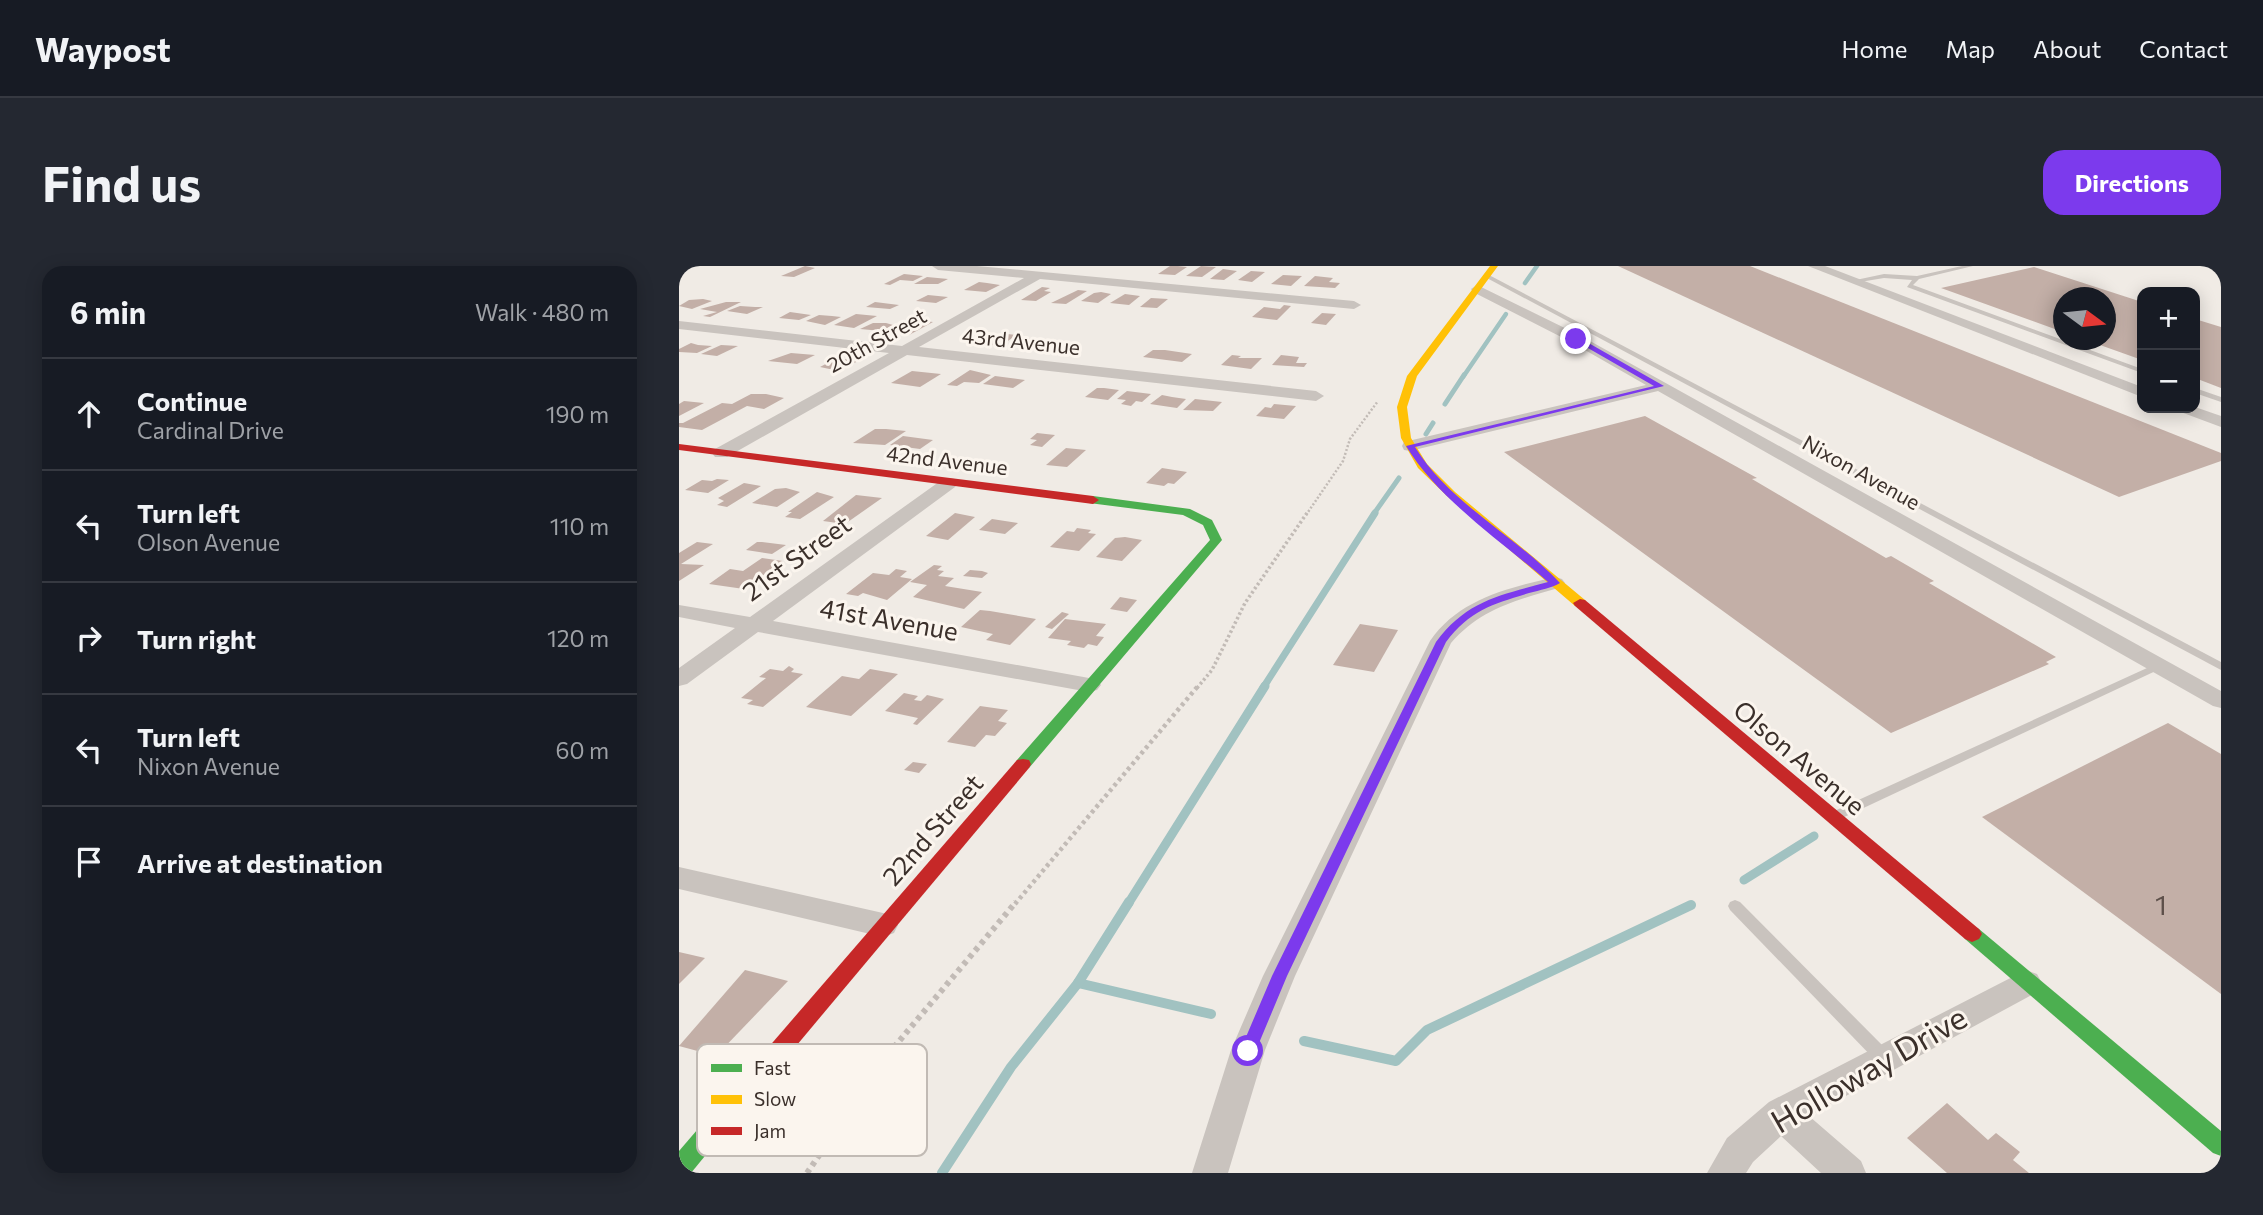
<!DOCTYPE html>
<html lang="en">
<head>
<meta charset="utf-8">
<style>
	:root { --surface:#171b24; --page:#242831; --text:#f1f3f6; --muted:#9ea1a6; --line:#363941; --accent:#7c3aed }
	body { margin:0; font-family:Commissioner,sans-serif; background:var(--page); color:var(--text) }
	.controls { position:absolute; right:21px; top:21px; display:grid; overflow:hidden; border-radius:14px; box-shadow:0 4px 18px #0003 }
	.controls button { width:63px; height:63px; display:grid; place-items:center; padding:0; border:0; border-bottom:2px solid var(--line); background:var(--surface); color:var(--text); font:35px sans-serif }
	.compass { position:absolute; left:1374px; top:21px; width:63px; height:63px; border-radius:50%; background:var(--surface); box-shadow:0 4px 18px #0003; rotate:105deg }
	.stop { position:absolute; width:21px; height:21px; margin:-16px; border:5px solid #7c3aed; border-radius:50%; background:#fff }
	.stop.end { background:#7c3aed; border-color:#fff; box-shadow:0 2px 7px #0008 }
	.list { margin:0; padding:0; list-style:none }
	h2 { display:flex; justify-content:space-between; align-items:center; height:91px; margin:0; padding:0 28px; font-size:30px }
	h2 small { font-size:23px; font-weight:400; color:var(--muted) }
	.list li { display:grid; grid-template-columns:46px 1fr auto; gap:21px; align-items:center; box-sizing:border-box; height:112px; padding:0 28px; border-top:2px solid var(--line) }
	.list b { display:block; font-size:26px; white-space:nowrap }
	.list p { margin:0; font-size:23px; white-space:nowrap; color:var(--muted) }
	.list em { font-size:23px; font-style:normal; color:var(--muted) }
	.icon { flex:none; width:38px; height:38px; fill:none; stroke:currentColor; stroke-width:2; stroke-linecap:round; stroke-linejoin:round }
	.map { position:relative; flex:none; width:1542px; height:907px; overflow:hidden; border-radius:21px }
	header { display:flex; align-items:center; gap:42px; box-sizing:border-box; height:98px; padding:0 35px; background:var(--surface); border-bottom:2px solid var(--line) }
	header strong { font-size:33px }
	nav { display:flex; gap:38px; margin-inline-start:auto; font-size:24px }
	.intro { display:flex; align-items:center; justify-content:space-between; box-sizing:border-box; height:168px; padding:0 42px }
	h1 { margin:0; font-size:49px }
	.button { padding:18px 32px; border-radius:21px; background:var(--accent); color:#fff; font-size:24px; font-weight:700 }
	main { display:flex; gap:42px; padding:0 42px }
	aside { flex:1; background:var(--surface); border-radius:21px; box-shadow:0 4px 18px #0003 }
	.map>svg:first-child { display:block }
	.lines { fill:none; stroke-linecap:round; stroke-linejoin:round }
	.stream-far4 { stroke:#a1c2c1; stroke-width:4.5 }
	.stream-far3 { stroke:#a1c2c1; stroke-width:5 }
	.stream-far2 { stroke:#a1c2c1; stroke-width:7 }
	.stream-far1 { stroke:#a1c2c1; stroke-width:9 }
	.stream { stroke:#a1c2c1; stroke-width:10 }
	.building { fill:#c3afa7 }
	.path-far3 { stroke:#c2bbb6; stroke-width:2.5; stroke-dasharray:2 2; stroke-linecap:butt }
	.path-far2 { stroke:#c2bbb6; stroke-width:3.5; stroke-dasharray:2.5 2.5; stroke-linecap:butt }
	.path-far1 { stroke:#c2bbb6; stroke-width:4.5; stroke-dasharray:3.5 3.5; stroke-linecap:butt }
	.path { stroke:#c2bbb6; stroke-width:6; stroke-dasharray:4.5 4.5; stroke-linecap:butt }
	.lane { fill:#c9c3be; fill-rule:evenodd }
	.street { fill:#c9c3be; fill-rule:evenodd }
	.fast { fill:#4caf50; fill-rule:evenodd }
	.slow { fill:#ffc107; fill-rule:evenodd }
	.jam { fill:#c62828; fill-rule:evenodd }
	.route { fill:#7c3aed }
	.labels { text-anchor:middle; stroke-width:6; stroke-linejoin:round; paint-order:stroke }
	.far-street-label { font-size:21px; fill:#3b302b; stroke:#fbf5ee }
	.street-label { font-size:26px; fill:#3b302b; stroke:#fbf5ee }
	.near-number-label { font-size:28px; fill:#5d504a }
	.near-street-label { font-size:32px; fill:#3b302b; stroke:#fbf5ee }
	.key { fill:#fbf5ee; stroke:#c1bab4; stroke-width:2 }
	.key-label { font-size:19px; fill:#3b302b }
</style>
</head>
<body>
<header>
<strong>Waypost</strong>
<nav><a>Home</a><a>Map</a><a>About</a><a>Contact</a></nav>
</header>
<div class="intro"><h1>Find us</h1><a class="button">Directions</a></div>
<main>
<aside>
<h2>6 min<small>Walk · 480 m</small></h2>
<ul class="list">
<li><svg class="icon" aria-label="ahead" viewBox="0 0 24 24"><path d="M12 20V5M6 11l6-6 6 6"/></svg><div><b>Continue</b><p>Cardinal Drive</p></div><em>190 m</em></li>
<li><svg class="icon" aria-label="left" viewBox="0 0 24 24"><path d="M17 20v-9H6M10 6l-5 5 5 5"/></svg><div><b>Turn left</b><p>Olson Avenue</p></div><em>110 m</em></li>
<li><svg class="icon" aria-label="right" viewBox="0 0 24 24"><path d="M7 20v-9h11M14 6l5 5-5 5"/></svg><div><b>Turn right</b></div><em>120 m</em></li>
<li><svg class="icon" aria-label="left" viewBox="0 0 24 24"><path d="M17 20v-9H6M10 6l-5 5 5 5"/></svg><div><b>Turn left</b><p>Nixon Avenue</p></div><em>60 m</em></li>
<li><svg class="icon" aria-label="arrive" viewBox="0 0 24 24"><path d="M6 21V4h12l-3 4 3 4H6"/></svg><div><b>Arrive at destination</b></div></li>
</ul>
</aside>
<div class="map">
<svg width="1542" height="907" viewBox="0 0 1542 907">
	<rect width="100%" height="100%" fill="#f0ebe5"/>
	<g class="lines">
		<g class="stream-far4">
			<path d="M846 17 858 0"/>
			<path d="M784 111 827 48"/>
		</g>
		<g class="stream-far3">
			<path d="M766 138 785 109"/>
			<path d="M747 168 754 157"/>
			<path d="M694 249 720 212"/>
		</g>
		<path class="stream-far2" d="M584 422 696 247"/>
		<g class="stream-far1">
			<path d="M1065 614 1135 570"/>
			<path d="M449 638 586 420"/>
		</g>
		<g class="stream">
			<path d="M399 717 532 748"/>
			<path d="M625 775 717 795 748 764 1012 639"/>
			<path d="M263 907 332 801 399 717 450 636"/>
		</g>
	</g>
	<g class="building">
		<path d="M126 0 136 2 115 11 102 10Z"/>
		<path d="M491 0H499L508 1 496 9 479 8Z"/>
		<path d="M522 0 537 1 523 11 507 10Z"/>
		<path d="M939 0H1071L1542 187V195L1440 231Z"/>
		<path d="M1355 1 1463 36V94L1407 74H1426V32H1384V66L1262 22Z"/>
		<path d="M544 3 558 5 545 14 531 13Z"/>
		<path d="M572 5 586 6 573 16 559 14Z"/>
		<path d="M225 8 244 10 234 15 221 14 211 19 205 18Z"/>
		<path d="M604 9 623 10 612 20 592 18Z"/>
		<path d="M636 10 654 12 650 16 661 17 656 22 625 20Z"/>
		<path d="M248 11 269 13 259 18H235Z"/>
		<path d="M300 16 308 17 321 19 307 26 285 24Z"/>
		<path d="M363 21 371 22 365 25 372 26 357 35 342 34Z"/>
		<path d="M399 24 408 25 387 38 372 37Z"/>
		<path d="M422 26 432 28 419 37 402 35 415 27Z"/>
		<path d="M446 28 461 30 450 39 431 37Z"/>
		<path d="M249 29 269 31 257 37 237 35Z"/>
		<path d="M472 32 489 33 478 42 461 41Z"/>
		<path d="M24 33 33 35 13 43 0 40 10 34Z"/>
		<path d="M47 36H62L31 51 24 50 38 46 21 43Z"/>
		<path d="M196 36 220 39 211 43 187 41Z"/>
		<path d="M605 39 612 40 598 54 573 51 585 41 601 43Z"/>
		<path d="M61 40 76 41H84L68 48 48 45Z"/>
		<path d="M111 46 132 49 120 54 100 52Z"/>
		<path d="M643 47 657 48 647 59 632 57Z"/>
		<path d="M177 48 198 50 175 62 155 59Z"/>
		<path d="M140 49 153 50 162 51 146 59 127 55Z"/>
		<path d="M231 53 254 56 230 69 211 64Z"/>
		<path d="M1516 53 1542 61V122L1516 112Z"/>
		<path d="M194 57H207L214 59 203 65 181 63Z"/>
		<path d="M318 69 328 68 338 69 321 80 304 78Z"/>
		<path d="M345 72 366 74 354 82 333 80Z"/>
		<path d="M374 75 395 77 383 86 362 83Z"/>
		<path d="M12 77 19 79 33 80 18 87 0 86V83Z"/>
		<path d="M42 79 59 80 38 90 22 88Z"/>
		<path d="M474 84H486L513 88 503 96 464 91Z"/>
		<path d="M112 87 136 89 118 98 89 95Z"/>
		<path d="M553 89 562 90 559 92H583L572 103 542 99Z"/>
		<path d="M602 89 620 91 617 97H628L625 101 593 99Z"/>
		<path d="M158 92 172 94H181L160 105 141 101Z"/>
		<path d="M291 104 312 109 300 117 285 116 278 120 268 119Z"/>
		<path d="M233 105 262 108 241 121 212 117Z"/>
		<path d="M316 110 346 114 334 122 304 118Z"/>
		<path d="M418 122H425L440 124 429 134 406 131Z"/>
		<path d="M448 125 472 128 463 136 457 135 452 140 442 138 447 134 438 133Z"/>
		<path d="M72 128H87L105 132 85 143 68 140 23 164 0 161V157H4L43 137 53 138Z"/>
		<path d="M483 129 493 131 507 133 498 142 471 138Z"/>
		<path d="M516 133 543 136 534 145 504 144Z"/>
		<path d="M5 135 25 137 0 150V138Z"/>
		<path d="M595 138 617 140 605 153 577 150 586 141 592 142Z"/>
		<path d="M966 150 1078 212 1073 213 1207 292 1212 290 1255 315 1250 317 1377 391 1367 396 1370 398 1212 467 825 186Z"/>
		<path d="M196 163H207L227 165 206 179 174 177Z"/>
		<path d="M358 167 376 169 363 181 351 179 358 174 351 173Z"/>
		<path d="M224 170 254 174 241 183 211 179Z"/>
		<path d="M387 182 407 184 388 201 367 199Z"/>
		<path d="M483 202 508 206 495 218 489 217 485 220 467 217Z"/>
		<path d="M38 213 50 214 29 227 6 224 23 214 33 215Z"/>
		<path d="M65 217 82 220 48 241 38 239 45 235 39 232Z"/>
		<path d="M107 222 121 226 98 241 73 237 96 223Z"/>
		<path d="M138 226 155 231 121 253 106 251 113 246H109Z"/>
		<path d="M177 229 203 232 166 258 144 255Z"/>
		<path d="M276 247 296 251 269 274 247 270Z"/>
		<path d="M313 253 339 257 326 268 300 264Z"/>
		<path d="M398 262 412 264 409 267 417 268 400 285 371 281 388 265 395 266Z"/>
		<path d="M446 271 463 274 443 295 417 291 436 272Z"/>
		<path d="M18 276 34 278 2 298 25 299 0 315V287Z"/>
		<path d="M78 276H83L107 279 93 288 67 284Z"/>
		<path d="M83 292 104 295 65 323 30 318 51 303 64 305Z"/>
		<path d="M255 299 263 300 258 304 265 305 259 310 275 312 266 320 303 326 285 343 234 331 248 319 231 316Z"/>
		<path d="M217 303 228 305 221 311 233 313 208 334 184 327 179 330 167 328 194 307 210 309Z"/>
		<path d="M291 304 303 305 309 307 303 312 284 310Z"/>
		<path d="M441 331 458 334 448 346 431 343Z"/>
		<path d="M301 344 311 345 357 353 331 379 307 374 314 368 282 361Z"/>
		<path d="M383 346 390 348 373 363 366 361Z"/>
		<path d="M386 353 427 358 417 370 425 371 418 380 409 378 405 382 388 379 392 375 369 372Z"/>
		<path d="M681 358 719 364 695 406 654 399Z"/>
		<path d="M110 400 115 403 112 406 124 408 84 441 68 438 74 434 62 432 87 412 80 411 91 403 104 405Z"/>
		<path d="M191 403 219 408 172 450 127 441 163 410 180 413Z"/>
		<path d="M225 427 239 430 235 434 242 435 248 429 265 433 238 459 234 458 239 452 206 445Z"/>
		<path d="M301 440 329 444 319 455 328 457 316 470 307 469 296 481 268 476Z"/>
		<path d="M1489 457 1542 488V728L1303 551Z"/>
		<path d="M234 496 248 498 240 507 225 504Z"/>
		<path d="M0 686 26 692 0 718Z"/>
		<path d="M66 704 109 715 37 790 0 780Z"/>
		<path d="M1268 837 1309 874 1317 867 1341 886 1334 894 1350 907H1268L1228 872Z"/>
	</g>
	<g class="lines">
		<path class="path-far3" d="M627 249 664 195 671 173 699 135"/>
		<path class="path-far2" d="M518 422 533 404 566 337 628 247"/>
		<path class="path-far1" d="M336 638 519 420"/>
		<path class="path" d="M128 907 211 786 337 636"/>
		<g class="lane">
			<path d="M1283 0H1294L1240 13 1234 19 1463 103V107L1228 21 1233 14 1205 12 1175 17 1172 15 1205 8 1238 10Z"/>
			<path d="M806 9H810L1542 396V404L806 11Z"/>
			<path d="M1516 122 1542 131V136L1516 127Z"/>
			<path d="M1479 397 1485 400 1483 402 1161 553H1151L1149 550 1151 547Z"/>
			<path d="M1056 634 1061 636 1211 787 1213 792 1211 797 1205 799 1199 797 1051 644 1049 640 1051 636Z"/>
		</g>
		<g class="street">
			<path d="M253 0H298L675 35 682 39 675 43 361 13 240 81 637 125 645 130 637 135 228 89 48 191H36L33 187 36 183 210 87 0 63V55L223 80 345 12 259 4Z"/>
			<path d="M1129 0H1146L1463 121V131Z"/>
			<path d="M1533 0H1542V5Z"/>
			<path d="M798 19 902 70 1542 425V442L1534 440 979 125 731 185 725 184 723 180 725 176 967 119 892 76 794 26 792 23Z"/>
			<path d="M1516 141 1542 150V161L1499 145 1497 142Z"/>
			<path d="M270 212 276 213 279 217 276 221 94 355 410 412 418 414 422 419 418 424 410 426 79 366 8 418 0 420V402L56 362 0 351V339L71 351 264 213Z"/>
			<path d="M876 311 883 313 886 317 883 321C841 333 802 342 772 377L616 710 586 784 549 907H513L552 784 584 710 751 375C780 333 829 322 876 311Z"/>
			<path d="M0 601 204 647 215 651 219 659 215 667 204 671 0 623Z"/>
			<path d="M1347 704 1358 708 1363 717 1358 726 1130 850 1182 895 1187 907H1142L1102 870 1074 896 1067 907H1028L1048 872 1090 836Z"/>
		</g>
		<g class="fast">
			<path d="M414 230 511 243 533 254 543 274 350 502H338L336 498 338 494 531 274 524 259 504 249 410 237 408 234Z"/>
			<path d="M1293 660 1300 663 1542 865V890L1534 887 1286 673 1283 668 1286 663Z"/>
			<path d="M63 818 71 821 74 828 71 835 12 907H0V885L55 821Z"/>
		</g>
		<path class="slow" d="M811 0H819L738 110 728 141 732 172 748 198 776 226 906 334 908 337 906 340H896L768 230 739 202 722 172 718 141 728 110Z"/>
		<g class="jam">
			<path d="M0 178 414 230 420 234 414 238 0 184Z"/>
			<path d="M901 333 906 334 1300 663 1303 668 1300 673 1293 676 1286 673 896 340 894 337Z"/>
			<path d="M344 493 350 494 352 498 350 502 71 835 63 838 55 835 52 828 55 821 338 494Z"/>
		</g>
	</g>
	<path class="route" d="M895 71H899L985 120 736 181C771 238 836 269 881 317 873 322 861 324 850 327 814 338 791 344 767 376L608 710 575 789H564L561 785 593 710 757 376C788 334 822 329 869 316 822 275 759 233 727 180L975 120 895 74Z"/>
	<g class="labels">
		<g class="far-street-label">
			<text transform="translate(198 75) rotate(-29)" y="7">20th Street</text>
			<text transform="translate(342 76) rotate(6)" y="7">43rd Avenue</text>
			<text transform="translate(268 195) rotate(7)" y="7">42nd Avenue</text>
			<text transform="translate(1182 207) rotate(29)" y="7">Nixon Avenue</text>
		</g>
		<g class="street-label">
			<text transform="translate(118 292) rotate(-36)" y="9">21st Street</text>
			<text transform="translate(210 354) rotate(10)" y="9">41st Avenue</text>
			<text transform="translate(1120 492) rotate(40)" y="9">Olson Avenue</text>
			<text transform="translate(254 564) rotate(-49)" y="9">22nd Street</text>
		</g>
		<g class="near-number-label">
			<text x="1482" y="649">1</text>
		</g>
		<g class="near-street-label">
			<text transform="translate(1190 804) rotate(-30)" y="11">Holloway Drive</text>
		</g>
	</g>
	<rect x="18" y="778" width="230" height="112" rx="10" class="key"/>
	<rect x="32" y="798" width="31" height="8" fill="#4caf50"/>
	<rect x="32" y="829" width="31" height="9" fill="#ffc107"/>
	<rect x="32" y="861" width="31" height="8" fill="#c62828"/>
	<g class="key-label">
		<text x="75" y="809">Fast</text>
		<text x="75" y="840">Slow</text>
		<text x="75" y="872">Jam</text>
	</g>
</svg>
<div class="controls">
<button>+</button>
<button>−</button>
</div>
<svg class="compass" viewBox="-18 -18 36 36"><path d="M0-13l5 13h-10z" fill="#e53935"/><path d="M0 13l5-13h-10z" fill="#9ea1a6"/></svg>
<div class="stop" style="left:569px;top:785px"></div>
<div class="stop end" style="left:897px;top:73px"></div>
</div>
</main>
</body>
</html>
